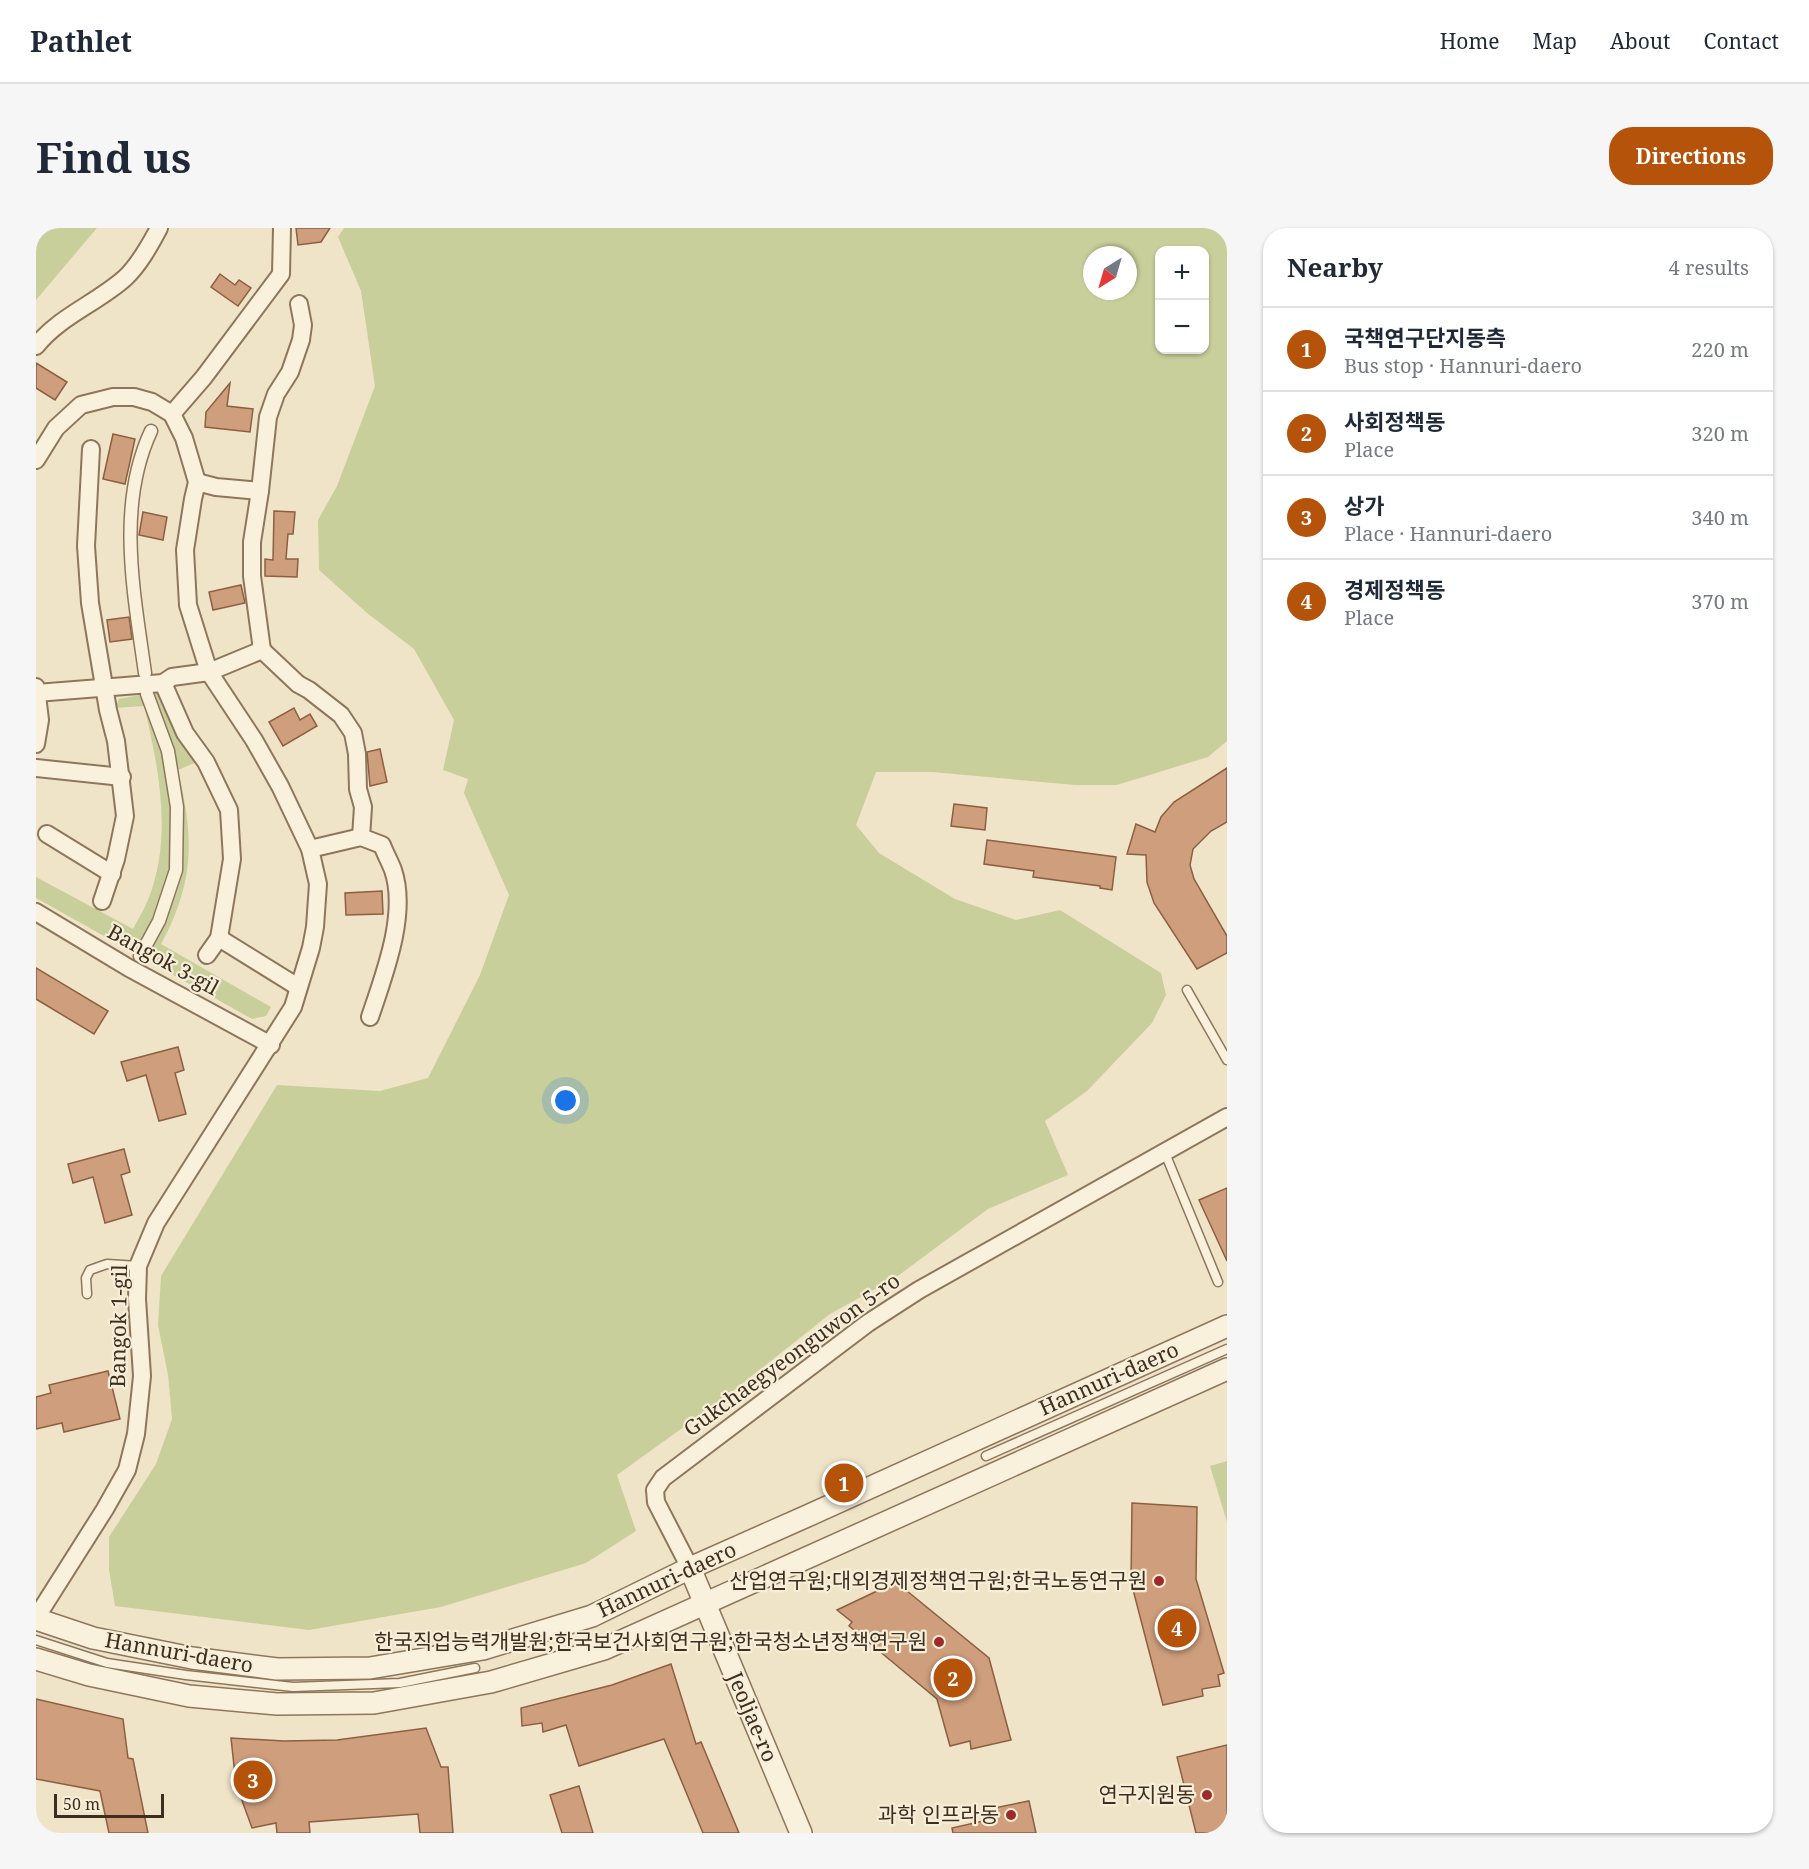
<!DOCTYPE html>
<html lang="en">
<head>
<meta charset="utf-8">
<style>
	:root { --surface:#fff; --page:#f6f6f7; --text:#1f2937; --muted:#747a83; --line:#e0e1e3; --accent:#b45309 }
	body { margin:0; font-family:"Noto Serif","Noto Sans KR",serif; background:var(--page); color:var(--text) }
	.controls { position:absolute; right:18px; top:18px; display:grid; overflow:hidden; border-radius:12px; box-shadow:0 2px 4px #0004 }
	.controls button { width:54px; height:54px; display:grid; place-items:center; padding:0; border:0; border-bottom:2px solid var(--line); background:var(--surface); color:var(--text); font:30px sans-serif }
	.compass { position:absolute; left:1047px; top:18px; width:54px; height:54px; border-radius:50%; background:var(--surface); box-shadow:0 2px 4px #0004; rotate:217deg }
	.scale { position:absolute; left:18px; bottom:15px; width:110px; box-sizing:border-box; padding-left:6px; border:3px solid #3d2e20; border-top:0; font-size:16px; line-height:21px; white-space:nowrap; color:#3d2e20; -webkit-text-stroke:4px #f7eed8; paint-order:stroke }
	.you { position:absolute; left:530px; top:873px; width:21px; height:21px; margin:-15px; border:4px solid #fff; border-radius:50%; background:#1a73e8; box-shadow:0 0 0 9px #1a73e833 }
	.badge { display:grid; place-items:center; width:39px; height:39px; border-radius:50%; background:var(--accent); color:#fff; font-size:20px; font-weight:700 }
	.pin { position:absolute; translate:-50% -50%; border:3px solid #fff; box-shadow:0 2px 6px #0006 }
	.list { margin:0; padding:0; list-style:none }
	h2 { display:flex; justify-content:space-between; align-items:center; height:78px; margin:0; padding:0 24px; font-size:26px }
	h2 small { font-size:20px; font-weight:400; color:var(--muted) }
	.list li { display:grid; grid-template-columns:39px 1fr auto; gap:18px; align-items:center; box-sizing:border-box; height:84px; padding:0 24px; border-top:2px solid var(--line) }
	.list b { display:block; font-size:22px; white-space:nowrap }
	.list p { margin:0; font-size:20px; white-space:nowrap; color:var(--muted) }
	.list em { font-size:20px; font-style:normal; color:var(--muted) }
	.map { position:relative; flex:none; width:1191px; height:1605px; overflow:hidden; border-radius:24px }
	header { display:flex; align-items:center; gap:36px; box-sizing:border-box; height:84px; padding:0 30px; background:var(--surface); border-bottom:2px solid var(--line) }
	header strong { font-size:28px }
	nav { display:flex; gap:33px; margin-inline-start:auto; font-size:21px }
	.intro { display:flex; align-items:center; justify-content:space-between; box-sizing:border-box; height:144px; padding:0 36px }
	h1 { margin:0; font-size:42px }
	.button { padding:15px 27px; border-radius:24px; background:var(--accent); color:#fff; font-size:21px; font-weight:700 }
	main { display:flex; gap:36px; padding:0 36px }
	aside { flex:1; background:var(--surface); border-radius:24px; box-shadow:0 2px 4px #0004 }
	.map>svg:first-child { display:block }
	.green { fill:#c9cf9b; fill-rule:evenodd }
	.building { fill:#cf9f7d; stroke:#8d5f41; stroke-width:1.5 }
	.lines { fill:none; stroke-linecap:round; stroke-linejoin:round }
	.service-casing { stroke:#8d765c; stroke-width:11 }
	.pedestrian-casing { stroke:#8d765c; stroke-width:15 }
	.minor-casing { stroke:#8d765c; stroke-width:20 }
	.tertiary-casing { stroke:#8d765c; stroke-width:24 }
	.service { stroke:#faf1dc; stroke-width:8 }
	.pedestrian { stroke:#faf1dc; stroke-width:12 }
	.minor { stroke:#faf1dc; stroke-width:16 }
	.tertiary { stroke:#faf1dc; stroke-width:21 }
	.poi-dot { fill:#9e2a2b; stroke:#f7eed8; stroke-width:2 }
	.labels { text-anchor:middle; stroke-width:4.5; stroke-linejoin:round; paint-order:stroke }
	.street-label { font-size:21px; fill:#3d2e20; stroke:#f7eed8 }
	.poi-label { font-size:21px; fill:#3d2e20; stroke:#f7eed8; text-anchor:end }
</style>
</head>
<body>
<header>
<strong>Pathlet</strong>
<nav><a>Home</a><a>Map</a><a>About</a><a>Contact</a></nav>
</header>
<div class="intro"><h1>Find us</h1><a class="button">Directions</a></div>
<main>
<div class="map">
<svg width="1191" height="1605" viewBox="0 0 1191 1605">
	<rect width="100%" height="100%" fill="#f0e4c8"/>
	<g class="green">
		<path d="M0 0H61L0 72Z"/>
		<path d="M308 0H1191V513L1172 529 1081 557H1039L896 544H840L820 597 843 625 919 671 980 692 1024 682 1125 745 1130 767 1116 795 1051 863 1009 893 1032 947 952 981 859 1050 794 1086 688 1170 581 1247 600 1303 550 1335 405 1379 273 1402 79 1378 73 1342V1309L120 1236 136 1191 132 1147 122 1097 125 1048 241 857 344 863 392 850 444 747 473 667 428 565 432 551 407 542 418 492 378 421 331 385 283 342 282 292 301 258 339 158 325 63 302 9ZM1168 22V122H1124V22ZM1056 27H1092V63H1056Z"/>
		<path d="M125 463 132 486 161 534 142 542C158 609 159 654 125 716L235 779 230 788 216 791 0 670V649L97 701C102 691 108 682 112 672 137 610 123 541 108 478L79 480 83 471Z"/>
		<path d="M1191 1233V1294L1174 1238Z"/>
	</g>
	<g class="building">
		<path d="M260 0H294L285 14 262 17Z"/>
		<path d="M184 46 199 57 203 52 215 60 202 78 175 59Z"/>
		<path d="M0 135 31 154 19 172 0 160Z"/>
		<path d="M194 155 191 178 217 181 214 204 169 199 170 184Z"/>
		<path d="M77 206 99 211 89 256 67 251Z"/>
		<path d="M238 283 259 284 257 306H252L250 331H262L261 349 229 348V331L237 332Z"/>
		<path d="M107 284 131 289 127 312 103 307Z"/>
		<path d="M205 357 209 375 177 382 173 364Z"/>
		<path d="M93 389 96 411 74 414 71 392Z"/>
		<path d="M258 480 264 492 274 486 281 498 247 518 233 494Z"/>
		<path d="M344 521 351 554 334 558 331 524Z"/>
		<path d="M1191 540V594L1175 603 1157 621 1154 637 1158 651 1191 708V725L1161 741 1118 675 1111 654 1110 627 1091 626 1100 596 1119 604 1125 589 1138 574Z"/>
		<path d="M918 576 951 580 949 602 915 598Z"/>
		<path d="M951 612 1080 629 1076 662 1064 660V658L997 649 998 643 948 636Z"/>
		<path d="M346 663 347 686 310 687 309 665Z"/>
		<path d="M0 740 72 783 58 806 0 771Z"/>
		<path d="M142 819 148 842 139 845 150 886 123 893 110 847 91 853 85 834Z"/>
		<path d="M88 921 94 944 85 947 96 987 69 995 57 949 37 955 32 936Z"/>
		<path d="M1191 960V1033L1163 972Z"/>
		<path d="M72 1143 84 1191 28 1204 26 1195 0 1201V1169L15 1165 13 1157Z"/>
		<path d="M1096 1275 1161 1279 1160 1351 1188 1445 1182 1447 1184 1458 1166 1461 1167 1468 1127 1477 1095 1354Z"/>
		<path d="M860 1354 953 1430 975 1512 935 1521 934 1513 914 1518 901 1471 813 1398 816 1394 801 1382Z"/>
		<path d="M635 1436 660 1516 665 1514 703 1605H667L628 1511 543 1538 530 1497 507 1504 506 1495 486 1498 485 1480 576 1457Z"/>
		<path d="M0 1471 87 1491 92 1530 97 1531 112 1605H73L64 1563 0 1551Z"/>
		<path d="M390 1500 405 1539H412L417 1605H384L382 1586 273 1594 274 1605H241L240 1595 216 1600 200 1556 195 1510 248 1513 301 1512Z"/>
		<path d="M1191 1517V1605H1160L1141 1529Z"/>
		<path d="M543 1558 557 1605H526L514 1567Z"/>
		<path d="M993 1573 1000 1605H917L916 1600 956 1591 953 1581Z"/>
	</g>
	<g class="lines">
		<g class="service-casing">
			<g id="service">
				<path d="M1151 762 1191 832"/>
				<path d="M1129 925 1182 1054"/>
				<path d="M51 1066 50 1050 54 1042 71 1036 102 1038"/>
				<path d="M950 1228 1191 1121"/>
				<path d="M0 1412 71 1435 150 1447 257 1459 364 1455 439 1440"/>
			</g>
		</g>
		<g class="pedestrian-casing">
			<g id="pedestrian">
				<path d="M109 445C98 365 80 278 115 203"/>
				<path d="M104 728 123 693 140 642 141 579 132 523 111 466"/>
			</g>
		</g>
		<g class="minor-casing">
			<g id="minor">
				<path d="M0 118C24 88 61 75 89 50 103 37 114 17 123 0"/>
				<path d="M136 186 168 149 245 46 246 0"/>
				<path d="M55 221 50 318 54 375 72 482 80 513 89 588 80 631 66 673"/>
				<path d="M0 232 20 200 45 177 77 169H98L116 174 136 186 148 210 161 254 157 271 149 322 152 377 173 444 218 512 244 558 274 621 282 656 279 699 275 720 257 779 120 995 102 1038 101 1071 106 1148 100 1206 91 1242 69 1281 0 1390"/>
				<path d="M161 254 180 259 224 263"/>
				<path d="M226 422 216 348V314L224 263 232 189 240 166 254 144 265 112 267 97 263 76"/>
				<path d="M127 455 149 505 170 534 193 582 196 631 183 710 171 727"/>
				<path d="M0 459 4 492 0 516"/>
				<path d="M0 465 127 455 136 449 173 444 226 422 262 456 273 462 305 487 317 505 321 526 322 561 327 579 325 609"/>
				<path d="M0 540 86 549"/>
				<path d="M11 606 76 646"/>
				<path d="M274 621 325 609 346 617C349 625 354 634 357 642 372 686 348 747 334 789"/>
				<path d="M0 684 93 740 235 817"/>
				<path d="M183 710 262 759"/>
				<path d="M654 1340 620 1274 619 1262 627 1250 832 1095 883 1062 1191 889"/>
			</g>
		</g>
		<g class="tertiary-casing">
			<g id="tertiary">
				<path d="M654 1340 765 1605"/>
				<path d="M0 1391 57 1410 156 1430 241 1441 334 1440 447 1421 556 1388 654 1340 769 1289 1191 1098"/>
				<path d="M0 1431 53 1447 153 1468 241 1476 338 1475 455 1454 568 1421 1191 1141"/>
			</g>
		</g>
		<use href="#service" class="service"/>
		<use href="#pedestrian" class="pedestrian"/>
		<use href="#minor" class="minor"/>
		<use href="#tertiary" class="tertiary"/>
	</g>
	<g class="poi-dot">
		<circle cx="1123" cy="1353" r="6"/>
		<circle cx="903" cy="1414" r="6"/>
		<circle cx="1171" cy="1567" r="6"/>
		<circle cx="975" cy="1587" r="6"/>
	</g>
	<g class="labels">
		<g class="street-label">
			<text transform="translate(127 732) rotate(29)" y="7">Bangok 3-gil</text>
			<text transform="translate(83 1098) rotate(-89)" y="7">Bangok 1-gil</text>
			<text transform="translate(756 1127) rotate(-36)" y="7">Gukchaegyeonguwon 5-ro</text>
			<text transform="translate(1073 1151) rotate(-24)" y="7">Hannuri-daero</text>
			<text transform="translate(631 1352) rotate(-25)" y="7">Hannuri-daero</text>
			<text transform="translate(143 1425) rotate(10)" y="7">Hannuri-daero</text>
			<text transform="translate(716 1489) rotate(67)" y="7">Jeoljae-ro</text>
		</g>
		<g class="poi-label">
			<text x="1111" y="1360">산업연구원;대외경제정책연구원;한국노동연구원</text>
			<text x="891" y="1421">한국직업능력개발원;한국보건사회연구원;한국청소년정책연구원</text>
			<text x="1159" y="1574">연구지원동</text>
			<text x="963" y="1594">과학 인프라동</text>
		</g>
	</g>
</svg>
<div class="controls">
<button>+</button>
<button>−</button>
</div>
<svg class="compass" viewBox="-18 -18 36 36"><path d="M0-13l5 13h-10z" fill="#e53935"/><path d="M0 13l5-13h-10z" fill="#747a83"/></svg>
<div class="scale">50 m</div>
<div class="you"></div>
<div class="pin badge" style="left:808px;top:1255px">1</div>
<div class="pin badge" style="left:917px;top:1450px">2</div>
<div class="pin badge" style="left:217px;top:1552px">3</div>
<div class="pin badge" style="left:1141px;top:1400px">4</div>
</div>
<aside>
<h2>Nearby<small>4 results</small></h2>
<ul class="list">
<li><span class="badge">1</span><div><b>국책연구단지동측</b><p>Bus stop · Hannuri-daero</p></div><em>220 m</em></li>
<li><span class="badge">2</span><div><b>사회정책동</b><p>Place</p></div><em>320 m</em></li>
<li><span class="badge">3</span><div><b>상가</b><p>Place · Hannuri-daero</p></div><em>340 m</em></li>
<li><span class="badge">4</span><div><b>경제정책동</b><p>Place</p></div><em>370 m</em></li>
</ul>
</aside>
</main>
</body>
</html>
